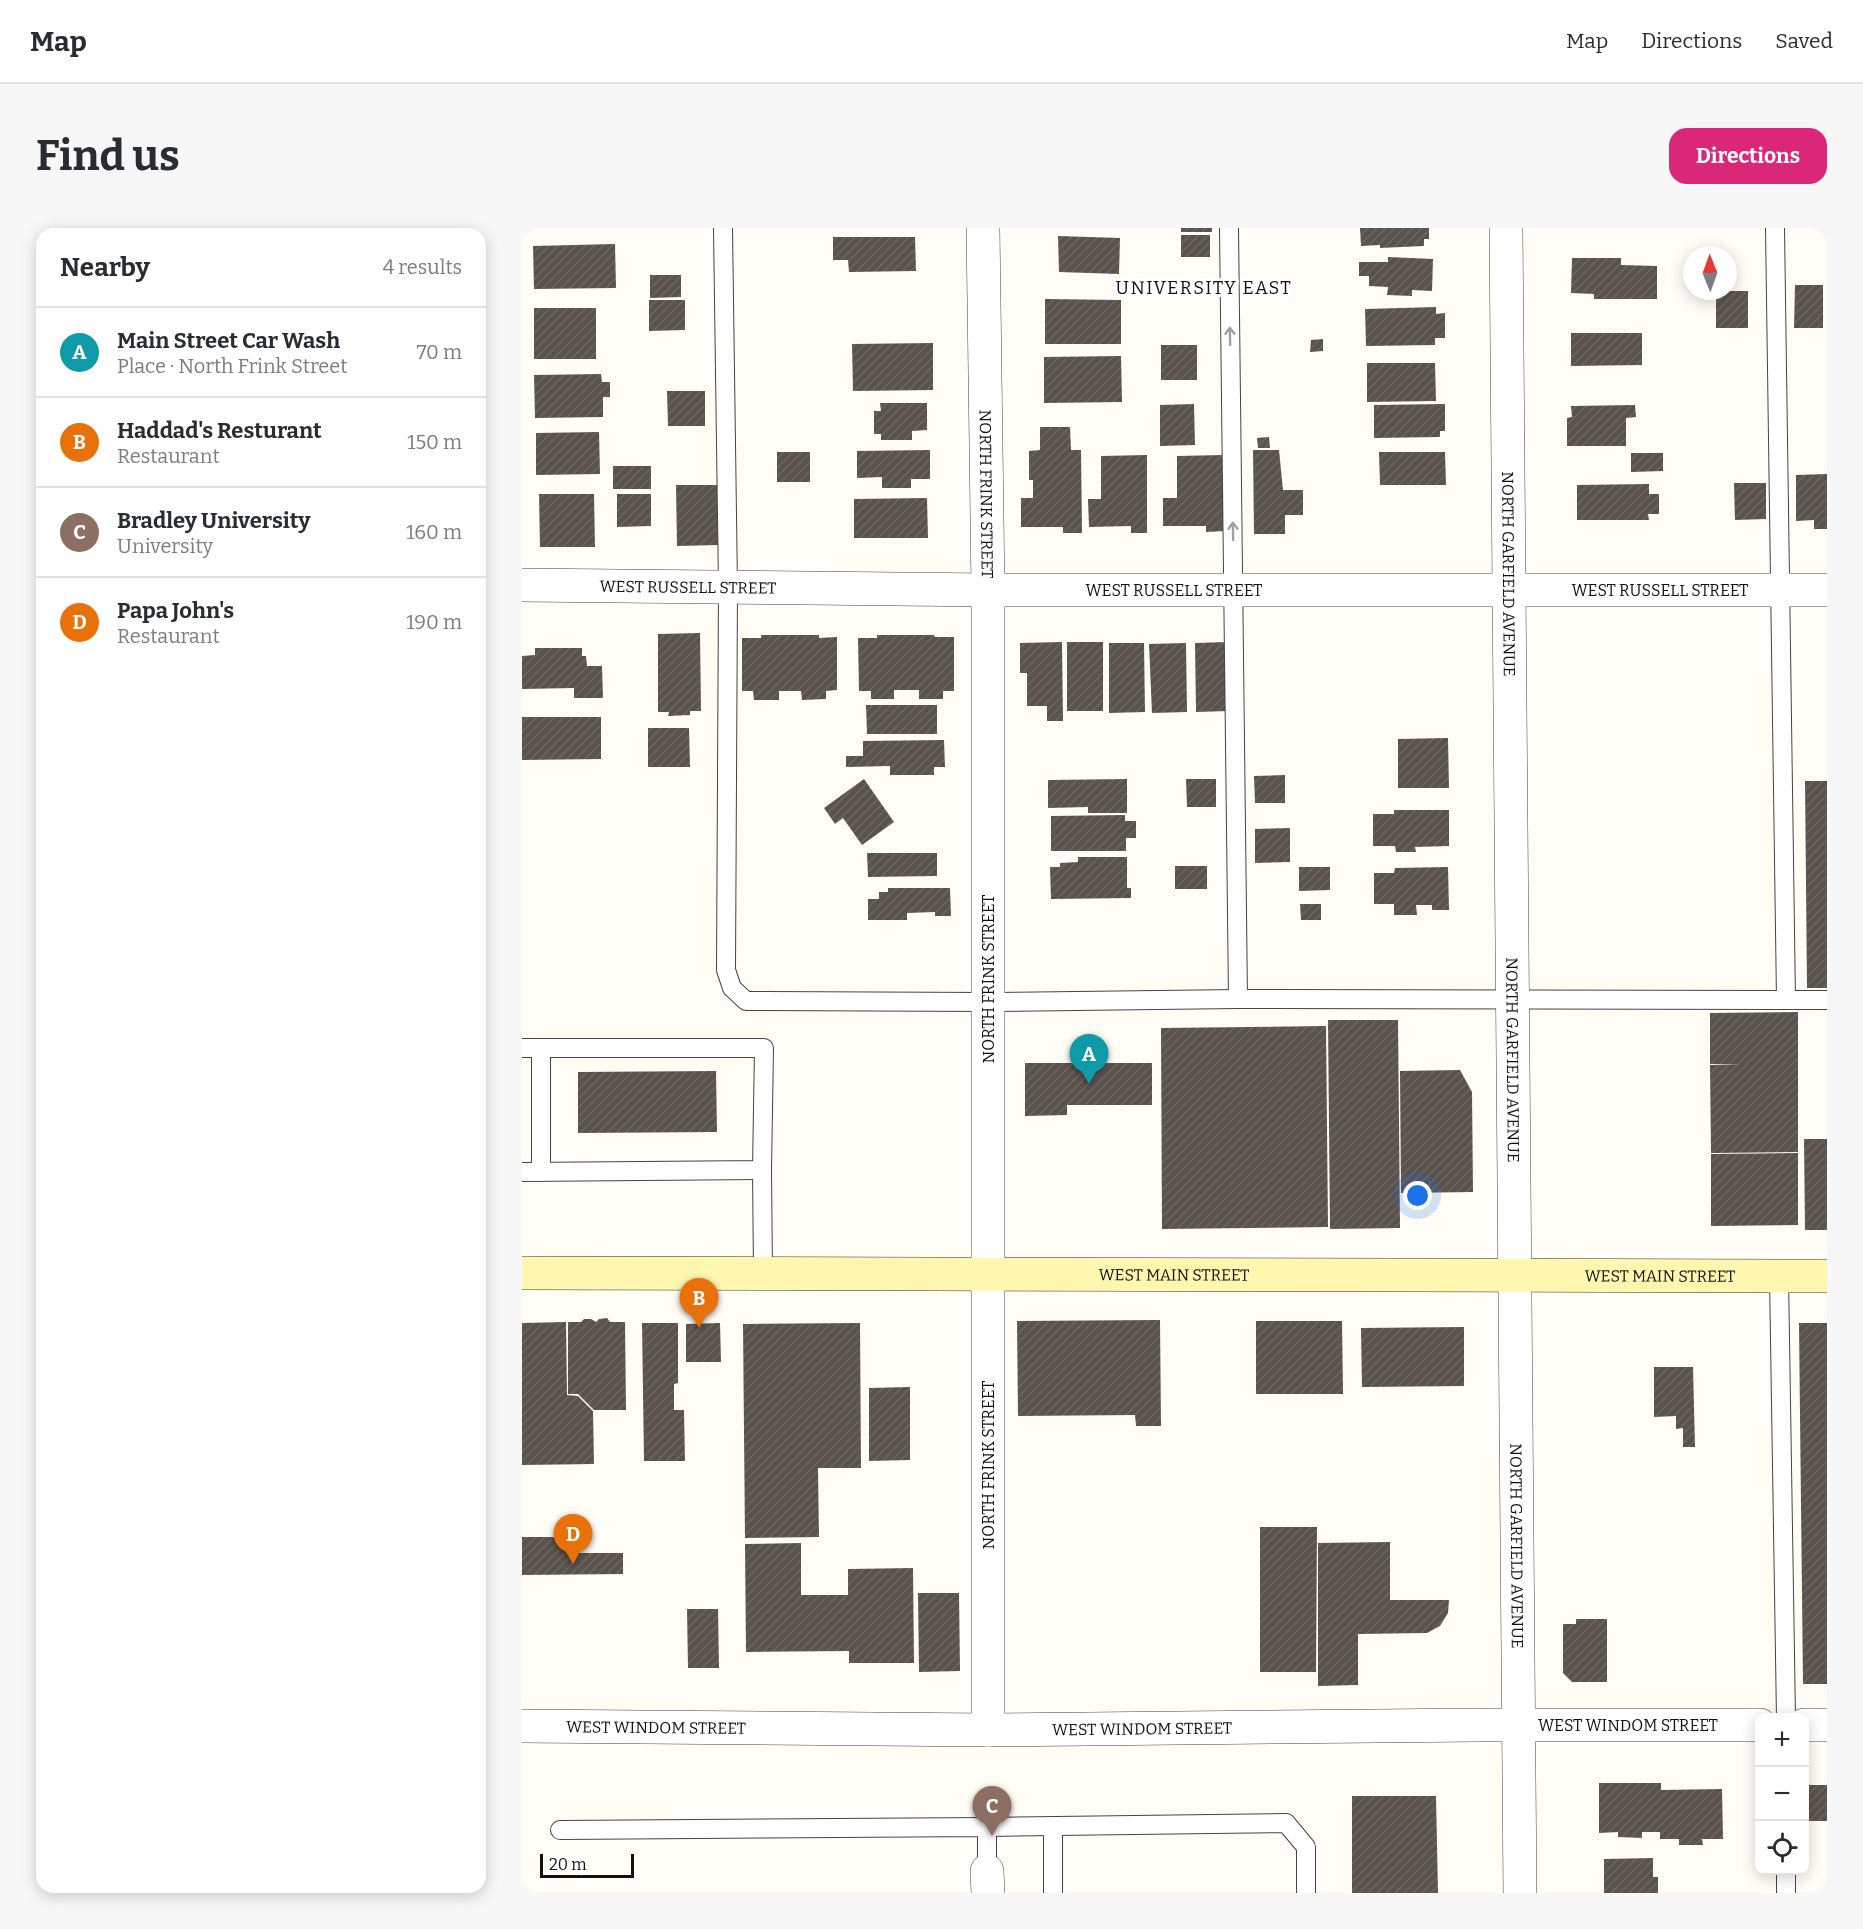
<!DOCTYPE html>
<html lang="en">
<head>
<meta charset="utf-8">
<style>
	:root { --surface:#fff; --page:#f7f7f7; --text:#2b2b33; --muted:#7c7c81; --line:#e1e1e2; --accent:#db2777 }
	body { margin:0; font-family:Bitter,serif; background:var(--page); color:var(--text) }
	.controls { position:absolute; right:18px; bottom:18px; display:grid; overflow:hidden; border-radius:12px; box-shadow:0 3px 15px #0003 }
	.controls button { width:54px; height:54px; display:grid; place-items:center; padding:0; border:0; border-bottom:2px solid var(--line); background:var(--surface); color:var(--text); font:30px sans-serif }
	.compass { position:absolute; left:1161px; top:18px; width:54px; height:54px; border-radius:50%; background:var(--surface); box-shadow:0 3px 15px #0003; rotate:359deg }
	.scale { position:absolute; left:18px; bottom:15px; width:94px; box-sizing:border-box; padding-left:6px; border:3px solid #111; border-top:0; font-size:16px; line-height:21px; white-space:nowrap; color:#111; -webkit-text-stroke:4px #fff; paint-order:stroke }
	.you { position:absolute; left:896px; top:968px; width:21px; height:21px; margin:-15px; border:4px solid #fff; border-radius:50%; background:#1a73e8; box-shadow:0 0 0 9px #1a73e833 }
	.badge { display:grid; place-items:center; width:39px; height:39px; border-radius:50%; background:var(--accent); color:#fff; font-size:20px; font-weight:700 }
	.pin { position:absolute; translate:-50% -50px; filter:drop-shadow(0 2px 3px #0008) }
	.pin::after { content:''; position:absolute; top:32px; width:21px; height:18px; background:inherit; clip-path:polygon(0 0,100% 0,50% 100%) }
	.list { margin:0; padding:0; list-style:none }
	h2 { display:flex; justify-content:space-between; align-items:center; height:78px; margin:0; padding:0 24px; font-size:26px }
	h2 small { font-size:20px; font-weight:400; color:var(--muted) }
	.list li { display:grid; grid-template-columns:39px 1fr auto; gap:18px; align-items:center; box-sizing:border-box; height:90px; padding:0 24px; border-top:2px solid var(--line) }
	.list b { display:block; font-size:22px; white-space:nowrap }
	.list p { margin:0; font-size:20px; white-space:nowrap; color:var(--muted) }
	.list em { font-size:20px; font-style:normal; color:var(--muted) }
	.icon { flex:none; width:33px; height:33px; fill:none; stroke:currentColor; stroke-width:2; stroke-linecap:round; stroke-linejoin:round }
	.map { position:relative; flex:none; width:1305px; height:1665px; overflow:hidden; border-radius:18px }
	header { display:flex; align-items:center; gap:36px; box-sizing:border-box; height:84px; padding:0 30px; background:var(--surface); border-bottom:2px solid var(--line) }
	header strong { font-size:28px }
	nav { display:flex; gap:33px; margin-inline-start:auto; font-size:21px }
	.intro { display:flex; align-items:center; justify-content:space-between; box-sizing:border-box; height:144px; padding:0 36px }
	h1 { margin:0; font-size:42px }
	.button { padding:15px 27px; border-radius:18px; background:var(--accent); color:#fff; font-size:21px; font-weight:700 }
	main { display:flex; gap:36px; padding:0 36px }
	aside { flex:1; background:var(--surface); border-radius:18px; box-shadow:0 3px 15px #0003 }
	.map>svg:first-child { display:block }
	.building { fill:url(#building-hatch) }
	.lines { fill:none; stroke-linecap:round; stroke-linejoin:round }
	.service-casing { stroke:#444; stroke-width:20 }
	.minor-casing { stroke:#444; stroke-width:34 }
	.secondary-casing { stroke:#333; stroke-width:34 }
	.service { stroke:#fff; stroke-width:18 }
	.minor { stroke:#fff; stroke-width:33 }
	.secondary { stroke:#fff6b0; stroke-width:33 }
	.oneway { stroke:#a0a0a0 }
	.labels { text-anchor:middle; stroke-width:6; stroke-linejoin:round; paint-order:stroke }
	.street-label { font-size:16px; fill:#111; stroke:#fff }
	.neighbourhood-label { font-size:18px; letter-spacing:1.5px; fill:#111; stroke:#fff }
</style>
</head>
<body>
<header>
<strong>Map</strong>
<nav><a>Map</a><a>Directions</a><a>Saved</a></nav>
</header>
<div class="intro"><h1>Find us</h1><a class="button">Directions</a></div>
<main>
<aside>
<h2>Nearby<small>4 results</small></h2>
<ul class="list">
<li><span class="badge" style="background:#0f9aa8">A</span><div><b>Main Street Car Wash</b><p>Place · North Frink Street</p></div><em>70 m</em></li>
<li><span class="badge" style="background:#e8710a">B</span><div><b>Haddad's Resturant</b><p>Restaurant</p></div><em>150 m</em></li>
<li><span class="badge" style="background:#8d6e63">C</span><div><b>Bradley University</b><p>University</p></div><em>160 m</em></li>
<li><span class="badge" style="background:#e8710a">D</span><div><b>Papa John's</b><p>Restaurant</p></div><em>190 m</em></li>
</ul>
</aside>
<div class="map">
<svg width="1305" height="1665" viewBox="0 0 1305 1665">
	<defs>
		<pattern id="building-hatch" width="6" height="6" patternUnits="userSpaceOnUse" patternTransform="scale(1.5)"><rect width="6" height="6" fill="#5a524d"/><path d="M-1 1l2-2M0 6l6-6M5 7l2-2" fill="none" stroke="#6d6662"/></pattern>
	</defs>
	<rect width="100%" height="100%" fill="#fffdf5"/>
	<g class="building">
		<rect x="659" y="0" width="31" height="4"/>
		<path d="M838 0H907V11H902V18L858 20V17L839 18Z"/>
		<rect x="659" y="7" width="29" height="22"/>
		<path d="M536 8 598 10 597 46 537 44Z"/>
		<path d="M311 9H393L394 43 327 44 326 32H311Z"/>
		<path d="M93 16 94 60 12 61 11 18Z"/>
		<path d="M866 29 911 31 910 63 890 62V68L865 67 866 59 847 58V48H837V34H866Z"/>
		<path d="M1050 30H1099V37L1135 38V71H1072V66L1049 65Z"/>
		<path d="M128 47H159V69L128 70Z"/>
		<path d="M1273 57H1301V100H1272Z"/>
		<rect x="1194" y="63" width="32" height="37"/>
		<path d="M523 71 599 72V116H523Z"/>
		<path d="M127 72H163V102L127 103Z"/>
		<path d="M914 79V86L923 85V110H913V117L844 118 843 81Z"/>
		<rect x="12" y="80" width="62" height="51"/>
		<path d="M1049 105H1120V137L1049 138Z"/>
		<path d="M801 111V123L788 124 789 112Z"/>
		<path d="M411 115V162L331 163 330 116Z"/>
		<rect x="639" y="117" width="36" height="35"/>
		<path d="M599 128 600 174 522 175V129Z"/>
		<path d="M845 135H913L914 173 845 174Z"/>
		<path d="M79 146 80 154H88V169H81V189L13 190 12 147Z"/>
		<path d="M145 163H183V198H146Z"/>
		<path d="M358 175H405V202L390 203V212H359V206H352V183H359Z"/>
		<path d="M672 176 673 217 638 218V177Z"/>
		<path d="M923 176V203H918V209L852 210V177Z"/>
		<path d="M1113 177 1114 189 1104 190V218H1045V190L1050 189 1049 178Z"/>
		<path d="M518 199H548L549 222H559L560 305H541V299H499V270H511V252H507V223L518 222Z"/>
		<path d="M77 204 78 246 14 247V205Z"/>
		<path d="M747 209 748 220H736L735 210Z"/>
		<path d="M408 222V251H389V260H360V249L335 250V223Z"/>
		<path d="M731 222H757L761 262H781V287H763V306H732Z"/>
		<rect x="255" y="224" width="33" height="30"/>
		<path d="M857 224H923L924 257H858Z"/>
		<path d="M1109 225H1141V243L1109 244Z"/>
		<path d="M625 227V305H609V298L567 299 566 271H579V228Z"/>
		<path d="M701 227 702 303 684 304V298H641V270H655V228Z"/>
		<rect x="91" y="238" width="38" height="23"/>
		<path d="M1305 246V301H1292V292L1274 293V247Z"/>
		<path d="M1212 255H1244V291L1213 292Z"/>
		<path d="M1127 256V266H1137V286H1126L1127 292H1055V257Z"/>
		<path d="M154 257H195L196 317 155 318Z"/>
		<path d="M17 266H72L73 319H18Z"/>
		<path d="M95 266H129V298L95 299Z"/>
		<path d="M405 270 406 310H332V271Z"/>
		<path d="M178 405 179 483H168V487L146 488 147 484H136V406Z"/>
		<path d="M239 407H297V410L315 409V462L304 463V471L280 472 279 463H257V472H232L231 463H220V410H239Z"/>
		<path d="M355 407H412L413 409H432V463H421V471H397V462H372V471H349V463H337L336 410H355Z"/>
		<path d="M540 414 541 493H525V478H505V445H498V415Z"/>
		<rect x="545" y="414" width="36" height="69"/>
		<path d="M706 414 707 483 674 484 673 415Z"/>
		<path d="M587 415H622L623 484 587 485Z"/>
		<path d="M664 415 665 484 630 485 627 416Z"/>
		<path d="M13 420H60V428H64L65 438H80L81 470H52V460L0 461V428L13 427Z"/>
		<path d="M344 477H415V506H345Z"/>
		<path d="M0 489H79V531L0 532Z"/>
		<path d="M126 500H167L168 539H126Z"/>
		<path d="M926 510 927 560H876V511Z"/>
		<path d="M422 512 423 539H412V547H368V538L324 539V528H341V513Z"/>
		<path d="M763 547V575H733L732 548Z"/>
		<path d="M342 551 372 594 340 617 321 590 313 596 302 580Z"/>
		<path d="M605 551V585H566V579L526 580V552Z"/>
		<path d="M664 551H694V579H665Z"/>
		<path d="M1283 553H1305V760H1285Z"/>
		<path d="M872 582H927V618L893 619 894 624H874L873 618H851V586H872Z"/>
		<path d="M603 587V593H614V610H604V623H529V588Z"/>
		<path d="M768 600V634L733 635V601Z"/>
		<path d="M345 625H415V648L346 649Z"/>
		<path d="M556 629H605V660H609V670L529 671 528 639H538V635L556 634Z"/>
		<rect x="653" y="638" width="32" height="23"/>
		<path d="M777 639H808V662L777 663Z"/>
		<path d="M926 639 927 682H910V677H894L895 687H872V676H852V645H872L873 640Z"/>
		<path d="M366 660H428L429 688H413V684L385 685V692H346V671H357V664H366Z"/>
		<path d="M778 676H799V692H779Z"/>
		<path d="M1276 784V924L1189 925 1188 837 1220 836H1188V785Z"/>
		<path d="M806 792H876L878 1000 808 1001Z"/>
		<path d="M804 798 806 999 640 1001 639 800Z"/>
		<path d="M503 835H630V877H545V887L503 888Z"/>
		<path d="M938 842 950 864 951 964 879 965 878 843Z"/>
		<path d="M194 843 195 904 56 905V844Z"/>
		<path d="M1282 911H1305V1002H1283Z"/>
		<path d="M1276 925V997L1189 998V926Z"/>
		<path d="M85 1090 88 1094H103L104 1182H72L56 1166H46V1094H59L62 1091H69L74 1094 77 1091Z"/>
		<path d="M638 1092 639 1198H614L613 1187 496 1188 495 1093Z"/>
		<path d="M734 1093H820L821 1166H734Z"/>
		<path d="M44 1094 45 1167 56 1168 71 1183 72 1236 0 1237V1095Z"/>
		<path d="M120 1095H156V1155L152 1156V1182H162L163 1233H122Z"/>
		<path d="M198 1095 199 1134H164V1096Z"/>
		<path d="M338 1095 339 1240H296L297 1309 223 1310 221 1096Z"/>
		<path d="M1277 1095H1305V1456H1281Z"/>
		<path d="M942 1099V1158L840 1159 839 1100Z"/>
		<path d="M1132 1139H1171L1173 1219H1161V1200L1154 1201V1188L1132 1189Z"/>
		<path d="M388 1159V1232L347 1233V1160Z"/>
		<path d="M738 1299H795L794 1444H738Z"/>
		<path d="M0 1309H57V1325H101V1346L0 1347Z"/>
		<path d="M868 1314V1372H927L926 1385 918 1398 905 1405 836 1406V1457L796 1458V1315Z"/>
		<path d="M279 1315V1367H326V1341L391 1340 392 1435H327V1423L224 1424 223 1316Z"/>
		<path d="M396 1365H437L438 1443 397 1444Z"/>
		<path d="M165 1381H196L197 1440H166Z"/>
		<path d="M1054 1391H1085V1454H1050L1041 1445V1396H1054Z"/>
		<path d="M1077 1555H1139V1562L1200 1561 1201 1611H1180L1181 1617H1157V1611H1138V1604H1120V1610L1096 1609V1604L1077 1605Z"/>
		<rect x="1282" y="1557" width="23" height="36"/>
		<path d="M830 1568H914L916 1665H830Z"/>
		<path d="M1131 1630V1649H1136V1665H1082V1631Z"/>
	</g>
	<g class="lines">
		<g class="service-casing">
			<g id="service">
				<path d="M201 0 206 359 204 742 210 760 224 773 466 774 716 771 1305 772"/>
				<path d="M707 0 716 771"/>
				<path d="M1253 0 1264 772"/>
				<path d="M0 820H242L240 942 0 944"/>
				<path d="M19 820V944"/>
				<path d="M240 942 241 1045"/>
				<path d="M1257 1048 1264 1490"/>
				<path d="M531 1598V1665"/>
				<path d="M465 1599 764 1595 784 1619V1665"/>
				<path d="M38 1602 465 1599V1643"/>
				<path d="M1264 1642V1665"/>
			</g>
		</g>
		<g class="minor-casing">
			<g id="minor">
				<path id="s1" d="M461 0 466 362V1502"/>
				<path id="s2" d="M984 0 998 1665"/>
				<path id="s3" d="M0 357 466 362H1305"/>
				<path d="M1282 1497H1305"/>
				<path id="s4" d="M0 1498 466 1502 956 1497H1238"/>
				<path d="M465 1643 466 1665"/>
			</g>
		</g>
		<g class="secondary-casing">
			<g id="secondary">
				<path id="s5" d="M0 1045 1305 1048"/>
			</g>
		</g>
		<use href="#service" class="service"/>
		<use href="#minor" class="minor"/>
		<use href="#secondary" class="secondary"/>
	</g>
	<defs><path id="oneway-shaft" d="M-6 0H5M1.5-3L5.5 0L1.5 3" fill="none" stroke-width="1.6" stroke-linecap="round" stroke-linejoin="round" transform="scale(1.5)"/></defs>
	<g class="oneway">
		<use href="#oneway-shaft" transform="translate(708 108) rotate(-91)"/>
		<use href="#oneway-shaft" transform="translate(711 303) rotate(-91)"/>
	</g>
	<g class="labels">
		<g class="street-label">
			<text dy="6" stroke="none"><textPath href="#s1" startOffset="266">NORTH FRINK STREET</textPath></text>
			<text dy="6" stroke="none"><textPath href="#s2" startOffset="346">NORTH GARFIELD AVENUE</textPath></text>
			<text dy="6" stroke="none"><textPath href="#s3" startOffset="166">WEST RUSSELL STREET</textPath></text>
			<text dy="6" stroke="none"><textPath href="#s3" startOffset="652">WEST RUSSELL STREET</textPath></text>
			<text dy="6" stroke="none"><textPath href="#s3" startOffset="1138">WEST RUSSELL STREET</textPath></text>
			<text transform="translate(466 751) rotate(-90)" y="6">NORTH FRINK STREET</text>
			<text dy="6" stroke="none"><textPath href="#s2" startOffset="832">NORTH GARFIELD AVENUE</textPath></text>
			<text dy="6" stroke="none"><textPath href="#s5" startOffset="652">WEST MAIN STREET</textPath></text>
			<text dy="6" stroke="none"><textPath href="#s5" startOffset="1138">WEST MAIN STREET</textPath></text>
			<text transform="translate(466 1237) rotate(-90)" y="6">NORTH FRINK STREET</text>
			<text dy="6" stroke="none"><textPath href="#s2" startOffset="1318">NORTH GARFIELD AVENUE</textPath></text>
			<text dy="6" stroke="none"><textPath href="#s4" startOffset="1106">WEST WINDOM STREET</textPath></text>
			<text dy="6" stroke="none"><textPath href="#s4" startOffset="134">WEST WINDOM STREET</textPath></text>
			<text dy="6" stroke="none"><textPath href="#s4" startOffset="620">WEST WINDOM STREET</textPath></text>
		</g>
		<g class="neighbourhood-label">
			<text x="682" y="66">UNIVERSITY EAST</text>
		</g>
	</g>
</svg>
<div class="controls">
<button>+</button>
<button>−</button>
<button><svg class="icon" aria-label="locate" viewBox="0 0 24 24"><circle cx="12" cy="12" r="6"/><path d="M12 2v4M12 18v4M2 12h4M18 12h4"/></svg></button>
</div>
<svg class="compass" viewBox="-18 -18 36 36"><path d="M0-13l5 13h-10z" fill="#e53935"/><path d="M0 13l5-13h-10z" fill="#7c7c81"/></svg>
<div class="scale">20 m</div>
<div class="you"></div>
<div class="pin badge" style="left:567px;top:856px;background:#0f9aa8">A</div>
<div class="pin badge" style="left:177px;top:1100px;background:#e8710a">B</div>
<div class="pin badge" style="left:470px;top:1608px;background:#8d6e63">C</div>
<div class="pin badge" style="left:51px;top:1336px;background:#e8710a">D</div>
</div>
</main>
</body>
</html>
